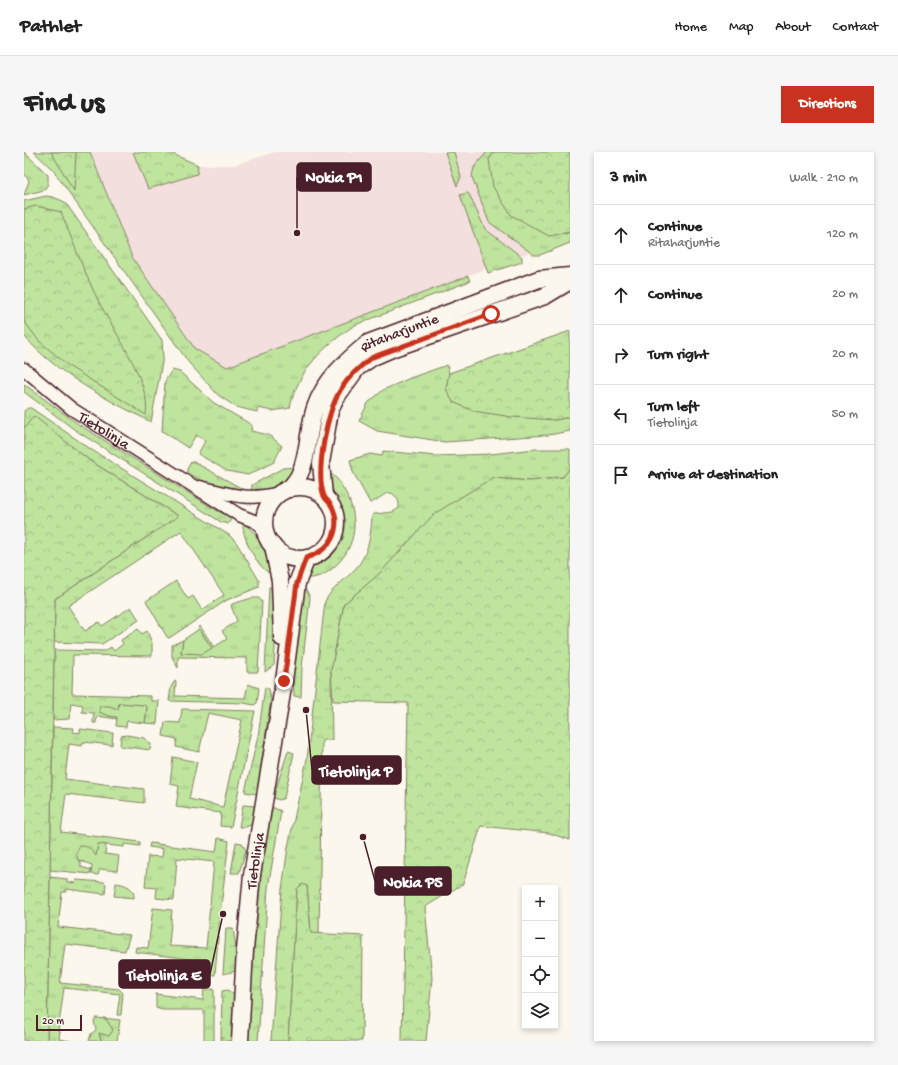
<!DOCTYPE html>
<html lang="en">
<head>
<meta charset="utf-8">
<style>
	:root { --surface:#fff; --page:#f6f6f6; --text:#222; --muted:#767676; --line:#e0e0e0; --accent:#c8321e }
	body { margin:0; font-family:"Gochi Hand",sans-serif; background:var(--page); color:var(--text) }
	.controls { position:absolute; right:12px; bottom:12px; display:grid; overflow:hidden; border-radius:0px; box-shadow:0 2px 6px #0003 }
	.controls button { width:36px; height:36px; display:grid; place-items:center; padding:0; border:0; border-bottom:1px solid var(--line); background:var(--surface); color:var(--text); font:20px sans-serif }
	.scale { position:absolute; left:12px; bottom:10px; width:46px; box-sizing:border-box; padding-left:4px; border:2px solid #4a1f2b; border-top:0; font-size:11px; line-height:14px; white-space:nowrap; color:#4a1f2b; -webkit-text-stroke:3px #fbf7ec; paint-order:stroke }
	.stop { position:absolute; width:12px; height:12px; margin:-9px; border:3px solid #c8321e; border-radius:50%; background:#fff }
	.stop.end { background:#c8321e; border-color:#fff; box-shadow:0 1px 4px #0008 }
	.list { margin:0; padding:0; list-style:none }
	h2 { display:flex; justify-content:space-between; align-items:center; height:52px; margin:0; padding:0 16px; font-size:17px }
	h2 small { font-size:13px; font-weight:400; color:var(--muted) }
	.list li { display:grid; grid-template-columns:26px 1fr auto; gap:12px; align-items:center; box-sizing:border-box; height:60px; padding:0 16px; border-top:1px solid var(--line) }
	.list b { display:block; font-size:15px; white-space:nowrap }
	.list p { margin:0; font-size:13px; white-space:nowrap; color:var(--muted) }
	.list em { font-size:13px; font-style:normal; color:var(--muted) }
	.icon { flex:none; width:22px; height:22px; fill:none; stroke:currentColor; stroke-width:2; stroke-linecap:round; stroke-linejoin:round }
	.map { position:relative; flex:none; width:546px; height:889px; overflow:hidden; border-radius:0px }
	header { display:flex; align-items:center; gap:24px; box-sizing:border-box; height:56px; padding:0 20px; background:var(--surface); border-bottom:1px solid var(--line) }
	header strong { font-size:19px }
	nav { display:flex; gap:22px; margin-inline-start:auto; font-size:14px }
	.intro { display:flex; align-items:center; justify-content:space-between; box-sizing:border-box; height:96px; padding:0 24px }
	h1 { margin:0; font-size:28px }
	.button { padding:10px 18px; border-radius:0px; background:var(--accent); color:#fff; font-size:14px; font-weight:700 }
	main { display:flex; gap:24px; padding:0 24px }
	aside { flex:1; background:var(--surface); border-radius:0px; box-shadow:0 2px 6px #0003 }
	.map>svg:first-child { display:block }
	.built { fill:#f3dfdd }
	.grass { fill:url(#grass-tufts); stroke:#848264 }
	.forest { fill:url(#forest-crowns); stroke:#848264 }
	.park { fill:#bee49e; stroke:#848264 }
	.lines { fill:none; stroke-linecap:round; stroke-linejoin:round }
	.minor-casing { stroke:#4a1f2b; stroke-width:15 }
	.tertiary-casing { stroke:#4a1f2b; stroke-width:19 }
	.minor { stroke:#fbf7ec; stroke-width:12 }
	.tertiary { stroke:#fbf7ec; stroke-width:16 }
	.route { stroke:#c8321e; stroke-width:5 }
	.labels { text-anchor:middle; stroke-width:3.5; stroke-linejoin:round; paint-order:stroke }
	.street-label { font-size:15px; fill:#4a1f2b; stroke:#fbf7ec }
	.leader { fill:none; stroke:#4a1f2b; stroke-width:1.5 }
	.callout-dot { fill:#4a1f2b; stroke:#fbf7ec; stroke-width:1.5 }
	.callout { fill:#4a1f2b; stroke:#4a1f2b; stroke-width:1.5 }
	.callout-label { font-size:16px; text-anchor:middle; font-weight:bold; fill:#fff }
</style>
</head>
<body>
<header>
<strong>Pathlet</strong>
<nav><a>Home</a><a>Map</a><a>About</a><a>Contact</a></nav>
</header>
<div class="intro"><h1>Find us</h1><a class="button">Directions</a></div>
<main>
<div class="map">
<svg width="546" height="889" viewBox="0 0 546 889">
	<defs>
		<pattern id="grass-tufts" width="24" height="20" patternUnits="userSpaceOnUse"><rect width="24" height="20" fill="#bee49e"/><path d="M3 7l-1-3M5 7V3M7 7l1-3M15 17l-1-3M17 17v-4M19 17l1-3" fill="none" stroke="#a5c388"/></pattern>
		<pattern id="forest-crowns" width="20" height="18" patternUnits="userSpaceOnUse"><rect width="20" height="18" fill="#bee49e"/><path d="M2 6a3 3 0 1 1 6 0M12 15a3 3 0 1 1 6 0" fill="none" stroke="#a5c388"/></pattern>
	</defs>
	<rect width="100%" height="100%" fill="#fbf7ec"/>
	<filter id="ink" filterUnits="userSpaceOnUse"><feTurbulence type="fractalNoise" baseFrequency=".025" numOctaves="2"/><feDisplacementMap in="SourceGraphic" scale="8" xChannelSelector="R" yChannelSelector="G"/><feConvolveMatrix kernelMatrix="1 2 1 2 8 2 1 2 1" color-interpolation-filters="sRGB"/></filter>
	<g filter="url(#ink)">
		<path class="built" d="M66 0H144L174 13H210L251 0H546V85L203 215 171 197 108 105Z"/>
		<g class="grass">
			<path d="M0 0 24 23V32L20 38 0 43 5 29 0 21Z"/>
			<path d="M10 0H66L108 105 171 197 203 215 444 124 446 129 331 173C301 193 273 219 266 256L248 259 234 256 233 260 212 255 194 243 165 211 29 18Z"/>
			<path d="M421 0H430L437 25 433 34Z"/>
			<path d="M463 0H470L465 7 541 82 546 80V91L516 103H510L465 70 448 25 450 15Z"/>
			<path d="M443 41 445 42 461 77 498 105V110L464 121 436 43Z"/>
			<path d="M22 44 29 45 41 50 138 188 139 205 127 270C82 247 34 223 0 184V49Z"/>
			<path d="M423 213 425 221 422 237 531 268 546 265V279L524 283 421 290 353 279 335 269 344 251 359 238 386 226Z"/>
			<path d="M148 218 156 220 190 251 228 273 227 279 245 283 258 294 250 310 224 323 203 319 174 302 181 289 172 283 164 296 138 279 141 229Z"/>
			<path d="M0 232 54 272 192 358 208 366 204 372 197 370 51 278 0 240Z"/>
			<path d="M4 256H7L68 298 205 383 212 390 235 428V435L203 448 145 486 143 485 122 449 152 429 164 447 169 444 178 458 200 443 157 379 44 454 61 479 75 470 78 474 107 455 115 468 78 492 30 490 31 447 154 364 65 308 10 265 0 276V259Z"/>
			<path d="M511 297H546V316L539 325 507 329 468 326 320 452 307 519 308 588H298L295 783 287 781 283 734 273 737 264 889H247L258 737 264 695 283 607 301 449C308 436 319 430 329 419 344 405 347 384 348 364L350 362 369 360 375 356C375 352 375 348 371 344 364 335 355 349 346 351L329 320 326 308 346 302 358 304 359 299 412 304 467 302Z"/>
			<path d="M167 310H170L217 336 216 340 182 331 163 321V317Z"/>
			<path d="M272 315C260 333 249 338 227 341L228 333 259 316Z"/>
			<path d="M304 321C312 324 315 329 319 336 336 363 334 395 309 416 301 423 291 427 281 426 283 422 286 416 290 413 295 408 302 406 307 400 329 375 310 348 304 321Z"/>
			<path d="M219 371C237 383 243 403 249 423 235 419 217 385 219 371Z"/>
			<path d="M245 435 252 436 253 460 250 513 241 520Z"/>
			<path d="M278 437 283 439 286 446 278 516 277 545 270 544 268 516Z"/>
			<path d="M228 446H235L238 450 234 520H223V506L154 505V516L148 505V493L159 488 157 501 188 496 175 476 176 474 190 495 203 487 198 479 213 469 207 454 208 452Z"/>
			<path d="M114 477 118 482 123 479 128 491V504L49 503 48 542 127 544V549H135L133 572 121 571 123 555 120 553 95 551 94 558 85 564H93V567L73 564 72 571H69L70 561 58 560 59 553 47 551 45 567 29 568 30 498 81 499 87 495 90 499 99 492 97 488Z"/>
			<path d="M152 529 151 544 221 546 224 532 235 536 233 551 230 553 220 551 145 549 147 535 150 530Z"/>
			<path d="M241 535 245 537 247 547 233 642 221 640 234 584Z"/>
			<path d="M158 557 231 559 207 675 196 674 197 661 152 655 155 634 146 632 149 605 173 610 165 647 199 655 218 568 184 561 175 600 152 595 153 587 139 584 141 570 156 571Z"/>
			<path d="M29 575 50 576 49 580 56 581V577L89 581 88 593 59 590 58 594 45 592 41 627 120 637V651L42 642 37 680 116 690V694L100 692V695L74 692 72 705 54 708 57 710V715L67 718V722L26 718Z"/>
			<path d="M103 583 120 586 127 592 126 598 96 594 97 584Z"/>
			<path d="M264 599 270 601 260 646 256 648 249 646Z"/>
			<path d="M219 653 232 654 229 672 222 675H215Z"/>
			<path d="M248 655 257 659 244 736 234 889H224C229 811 232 732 248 655Z"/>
			<path d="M194 686 205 689 196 762 191 823 180 822 182 809 111 800 112 795 124 796 129 756 148 758 145 794 182 796 190 710 153 706 150 748 132 746 133 736 121 735 124 704 138 705 139 697 125 695 126 691 192 700Z"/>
			<path d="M212 690 218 691 222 698 215 721H207Z"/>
			<path d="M26 725 43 727V730L51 731 52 728 80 730 82 732 81 742 42 737V740H38L34 775 106 783 101 799 41 792 36 831 95 837 99 841 97 863H93L96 842 40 836 34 879H36L35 887 47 889H23Z"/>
			<path d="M92 731C100 732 111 735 110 746L90 744Z"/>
			<path d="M202 776H209L213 802 212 819 199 822Z"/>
			<path d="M180 837H190V889H180V858H138L132 856V842L179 848Z"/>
			<path d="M204 838 211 844 208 889H197L198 839Z"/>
			<path d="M79 866 96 868 93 889H77L75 880 80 883 82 867Z"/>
		</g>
		<g class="forest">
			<path d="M27 0H52L50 39Z"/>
			<path d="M109 0H144L174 13 173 22 124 37Z"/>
			<path d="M470 0H543L546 2V80L525 84 487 63 469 35 465 7Z"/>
			<path d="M12 54 37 60C48 87 58 115 71 142 85 173 128 229 122 263L46 215 15 189 0 169V57Z"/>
			<path d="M546 179V265L531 268 488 265 449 259 429 250 422 237 425 221Z"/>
			<path d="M10 264 65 308 154 364 31 447 23 889H0V276Z"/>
			<path d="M546 316V688L525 681 457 674 439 732 401 755 408 826 402 889H378L384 551 309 549 307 519 320 452 356 421 410 362 468 326 507 329 539 325Z"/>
			<path d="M278 732 283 734 287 781 339 784 338 889H264L273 737Z"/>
		</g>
		<g class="park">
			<path d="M175 477 188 496 178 502 157 501 159 488Z"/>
			<path d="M95 551 120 553 123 555 121 571 103 569 102 575 92 574 93 565 85 564 75 560 76 554H86L94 558Z"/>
			<path d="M74 692 82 693 81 702 95 704 93 719 76 717 74 723 67 722 68 713 54 708 52 701 56 694C65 694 67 697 72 704Z"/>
			<path d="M72 866 82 867 89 878 85 884 75 881 77 889H65L67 882 72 878 70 869Z"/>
		</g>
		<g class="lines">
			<g class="minor-casing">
				<g id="minor">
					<path id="s1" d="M0 217 48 257 215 363 230 369 241 376"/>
					<path d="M176 335C209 343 221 349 256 341"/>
				</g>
			</g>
			<g class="tertiary-casing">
				<g id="tertiary">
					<circle cx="276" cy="371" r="36"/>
					<path id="s2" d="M265 337C268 333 272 329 274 325 284 309 284 275 291 256 300 229 322 209 344 191L515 127 546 124"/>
					<path d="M300 344 297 311 306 259 311 247 333 216 349 205 370 196 521 144 546 129"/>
					<path d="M249 394 256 429 258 486"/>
					<path id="s3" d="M216 889 221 798 228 723 260 529 273 431 283 406"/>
				</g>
			</g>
			<use href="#minor" class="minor"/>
			<use href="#tertiary" class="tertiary"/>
		</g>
	</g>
	<g class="lines" filter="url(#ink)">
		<path class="route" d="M260 529 273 431 282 406C297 401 308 393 311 378 313 369 311 359 306 351 304 349 301 347 300 344 291 320 303 259 317 237 325 224 336 214 349 205L467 162"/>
	</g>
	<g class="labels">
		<g class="street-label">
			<text dy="5" stroke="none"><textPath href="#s2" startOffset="204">Ritaharjuntie</textPath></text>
			<text dy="5" stroke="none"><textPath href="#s1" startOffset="101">Tietolinja</textPath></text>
			<text dy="5" stroke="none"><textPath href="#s3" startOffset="181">Tietolinja</textPath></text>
		</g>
	</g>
	<path class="leader" d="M273 81L273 25M282 558L288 618M339 685L351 729M199 762L186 822"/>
	<g class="callout-dot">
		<circle cx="273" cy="81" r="4"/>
		<circle cx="282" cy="558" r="4"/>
		<circle cx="339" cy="685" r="4"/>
		<circle cx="199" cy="762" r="4"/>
	</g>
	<g class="callout">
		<rect x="273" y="11" width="74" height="28" rx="4"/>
		<rect x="288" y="604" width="89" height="28" rx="4"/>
		<rect x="351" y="715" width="76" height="28" rx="4"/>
		<rect x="95" y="808" width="91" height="28" rx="4"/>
	</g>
	<g class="callout-label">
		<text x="310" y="30">Nokia P1</text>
		<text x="332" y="624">Tietolinja P</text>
		<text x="389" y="735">Nokia P5</text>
		<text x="140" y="828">Tietolinja E</text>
	</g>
</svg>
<div class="controls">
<button>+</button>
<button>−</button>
<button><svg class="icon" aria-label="locate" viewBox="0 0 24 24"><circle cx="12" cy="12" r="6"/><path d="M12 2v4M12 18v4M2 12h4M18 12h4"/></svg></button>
<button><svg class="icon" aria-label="layers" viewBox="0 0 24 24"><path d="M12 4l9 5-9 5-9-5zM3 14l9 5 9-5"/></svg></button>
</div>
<div class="scale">20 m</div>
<div class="stop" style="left:467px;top:162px"></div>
<div class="stop end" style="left:260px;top:529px"></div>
</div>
<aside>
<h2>3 min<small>Walk · 210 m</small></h2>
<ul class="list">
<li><svg class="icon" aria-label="ahead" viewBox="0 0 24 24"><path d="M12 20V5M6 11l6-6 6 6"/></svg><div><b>Continue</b><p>Ritaharjuntie</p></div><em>120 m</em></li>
<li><svg class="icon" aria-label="ahead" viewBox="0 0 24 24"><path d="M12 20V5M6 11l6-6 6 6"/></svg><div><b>Continue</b></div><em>20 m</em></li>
<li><svg class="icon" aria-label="right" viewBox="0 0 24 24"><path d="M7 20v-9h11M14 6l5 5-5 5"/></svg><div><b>Turn right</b></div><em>20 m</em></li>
<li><svg class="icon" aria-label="left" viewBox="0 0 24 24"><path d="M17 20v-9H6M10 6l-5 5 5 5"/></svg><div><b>Turn left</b><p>Tietolinja</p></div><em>50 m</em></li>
<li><svg class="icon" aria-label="arrive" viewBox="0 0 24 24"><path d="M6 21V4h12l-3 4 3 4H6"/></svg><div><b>Arrive at destination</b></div></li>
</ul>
</aside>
</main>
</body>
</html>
